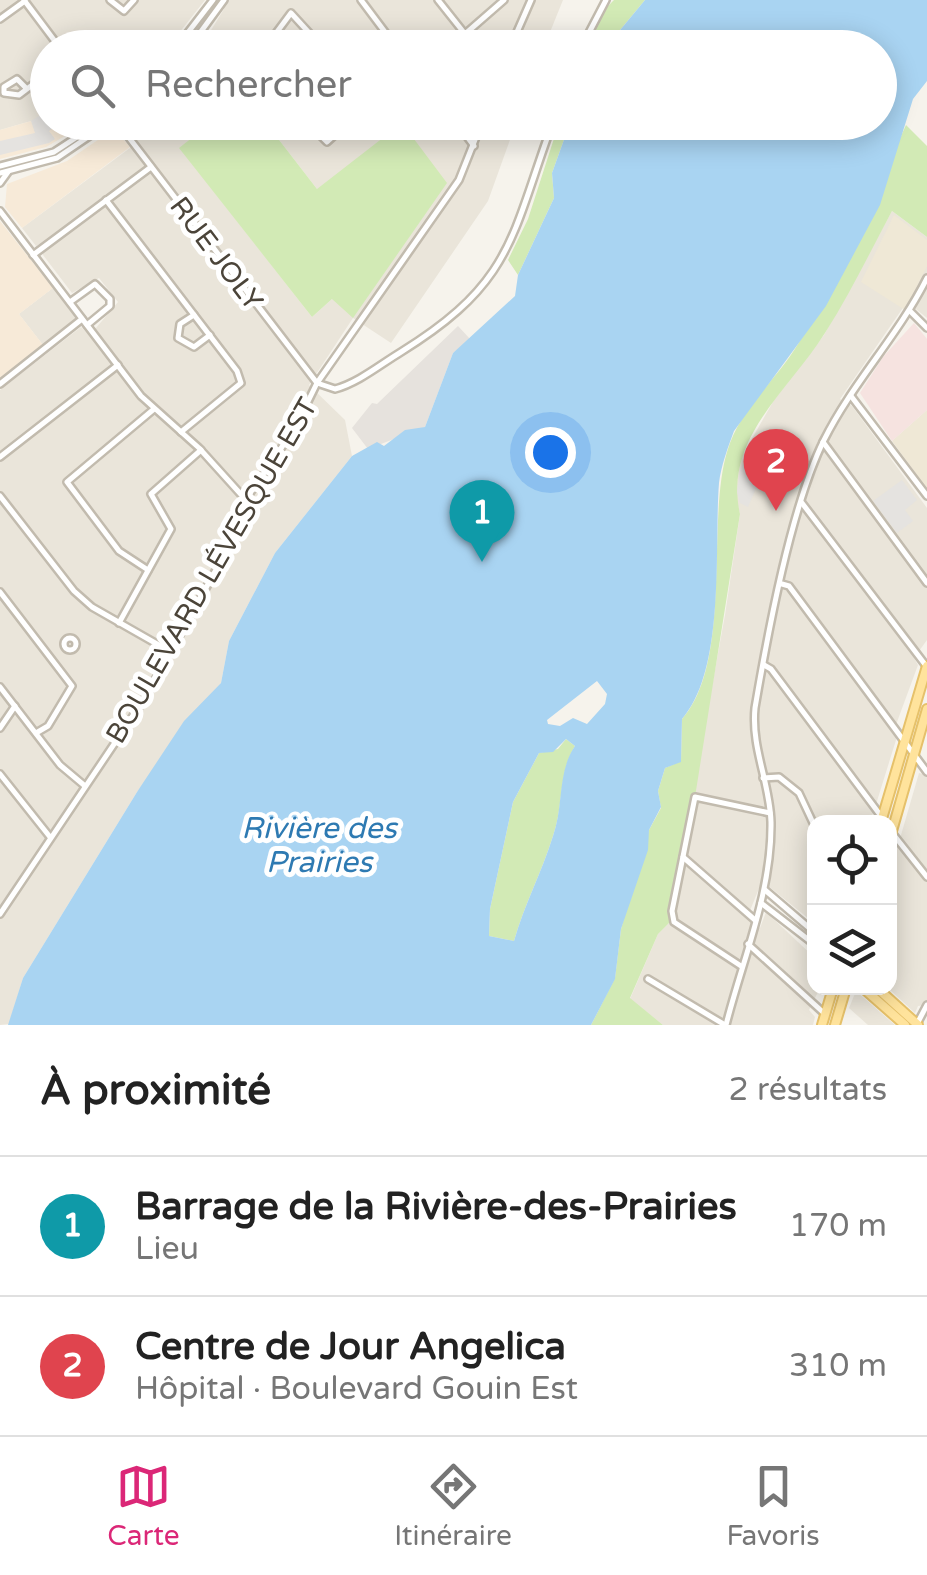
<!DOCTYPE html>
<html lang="fr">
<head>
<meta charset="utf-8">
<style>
	:root { --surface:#fff; --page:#f6f6f6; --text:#222; --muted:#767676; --line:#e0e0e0; --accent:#db2777 }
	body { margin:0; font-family:"Varela Round",sans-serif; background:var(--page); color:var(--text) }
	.controls { position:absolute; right:30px; bottom:30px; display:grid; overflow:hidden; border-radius:20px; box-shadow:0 5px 25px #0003 }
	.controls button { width:90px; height:90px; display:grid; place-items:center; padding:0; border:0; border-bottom:2px solid var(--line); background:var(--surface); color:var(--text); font:50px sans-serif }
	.you { position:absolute; left:550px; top:452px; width:35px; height:35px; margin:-25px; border:8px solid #fff; border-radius:50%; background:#1a73e8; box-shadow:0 0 0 15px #1a73e833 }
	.badge { display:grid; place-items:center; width:65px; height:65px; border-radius:50%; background:var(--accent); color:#fff; font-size:32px; font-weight:700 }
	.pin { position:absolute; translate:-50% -82px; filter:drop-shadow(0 2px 5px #0008) }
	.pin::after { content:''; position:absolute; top:52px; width:35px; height:30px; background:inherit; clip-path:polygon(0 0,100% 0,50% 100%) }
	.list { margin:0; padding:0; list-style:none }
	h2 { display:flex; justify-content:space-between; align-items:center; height:130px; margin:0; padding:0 40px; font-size:42px }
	h2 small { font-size:32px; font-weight:400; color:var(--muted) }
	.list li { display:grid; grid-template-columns:65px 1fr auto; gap:30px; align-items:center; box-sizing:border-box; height:140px; padding:0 40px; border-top:2px solid var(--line) }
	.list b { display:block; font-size:38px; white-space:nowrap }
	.list p { margin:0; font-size:32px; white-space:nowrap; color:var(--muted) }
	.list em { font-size:32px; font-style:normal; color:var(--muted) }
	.icon { flex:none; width:55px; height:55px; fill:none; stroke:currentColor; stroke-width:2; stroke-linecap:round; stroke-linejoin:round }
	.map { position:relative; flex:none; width:927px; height:1025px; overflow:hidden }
	.search { position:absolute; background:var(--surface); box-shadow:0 5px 25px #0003; left:30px; right:30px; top:30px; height:110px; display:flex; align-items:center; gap:25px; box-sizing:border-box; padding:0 35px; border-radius:55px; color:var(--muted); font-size:38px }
	.sheet { height:410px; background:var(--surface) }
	nav { display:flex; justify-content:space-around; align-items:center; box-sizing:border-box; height:140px; border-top:2px solid var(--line); background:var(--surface); font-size:28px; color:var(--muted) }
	nav a { display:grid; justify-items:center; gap:5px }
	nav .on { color:var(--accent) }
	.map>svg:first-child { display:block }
	.residential { fill:#eae5da }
	.commercial { fill:#f7ead8 }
	.industrial { fill:#e6e2dd }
	.education { fill:#efe8d6 }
	.medical { fill:#f6e3e0 }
	.green { fill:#d2eab5 }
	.parking { fill:#e5e3e0 }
	.water { fill:#a9d4f2; fill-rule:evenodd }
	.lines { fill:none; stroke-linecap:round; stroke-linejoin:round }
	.minor-casing { stroke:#c2bbae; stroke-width:10 }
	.major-casing { stroke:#e6c16a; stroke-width:12 }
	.minor { stroke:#fff; stroke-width:5 }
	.major { stroke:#ffe39c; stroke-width:8 }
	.labels { text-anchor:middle; stroke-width:10; stroke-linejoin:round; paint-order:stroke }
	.street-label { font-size:28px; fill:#4b4439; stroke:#fff }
	.water-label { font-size:30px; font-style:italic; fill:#2e7ab2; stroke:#fff }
</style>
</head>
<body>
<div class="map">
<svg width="927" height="1025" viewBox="0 0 927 1025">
	<rect width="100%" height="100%" fill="#f6f3ec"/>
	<g class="residential">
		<path d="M0 0H205L168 47H156L145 36 132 47 48 48 47 111 38 119 0 130Z"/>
		<path d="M212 0H563L544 47 205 48V40L224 9Z"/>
		<path d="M123 123H205L208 125 180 148 312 317 332 299 317 189 266 123H516L488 201 391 343 353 318 309 385 345 420 352 456 275 553 229 641 221 683 137 792 23 978 9 1024 0 1025V390L81 327 90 335 118 302 99 278 72 293 43 255 40 244 36 246 22 228 138 142Z"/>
		<path d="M892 211 927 237V318L907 302 840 399 852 406 927 508V640L914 658 918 665 897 722 896 740 873 814 862 822H814V923L762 881 747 918 760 928 766 912 814 957V988H820L809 1010 815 1017 813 1025H663L630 999 658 934 669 923 725 615 740 514 735 494 741 458 774 400 824 335Z"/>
		<path d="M53 288 76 318 43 345 19 314Z"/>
		<path d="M919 773 927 775V1005L918 1006 915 1013 888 988 894 963 890 952 895 944 890 939V873Z"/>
		<path d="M856 991 895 1025H868L849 1008Z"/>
	</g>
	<g class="commercial">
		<path d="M47 111 48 122 87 123 46 147 0 159V130L38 119Z"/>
		<path d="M114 129 130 147 22 228 5 207 7 184 67 161Z"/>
		<path d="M0 221 53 288 19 314 43 345 0 378Z"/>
	</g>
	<path class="industrial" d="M458 326 470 339 453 353 425 427 368 449 352 428 372 403 377 404Z"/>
	<g class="education">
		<path d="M894 215 927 240V266L905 310 861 282Z"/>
		<path d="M927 410V489L892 441Z"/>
	</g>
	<path class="medical" d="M914 323 927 339V410L892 441 860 393 883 357Z"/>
	<g class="green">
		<path d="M614 0H645L606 47 587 48 605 9Z"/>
		<path d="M212 122 266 123 317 189 402 123 447 183 353 318 332 299 312 317 179 148Z"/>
		<path d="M559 123H570L552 173 554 198 518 275 508 260 528 219Z"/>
		<path d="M906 125 927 146V237L892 211C870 252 850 294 825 333 789 391 723 438 740 514L695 797 669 923 658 934 630 998 663 1025H591L615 978 621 929 649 830 661 808 658 791 665 768 681 761 682 719C733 662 706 521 727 452 739 409 776 381 798 344 839 274 873 199 906 125Z"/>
		<path d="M566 739 575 746C558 773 564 805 553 836 542 872 524 905 514 941L489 936 490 909 513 802 539 753 558 749Z"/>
	</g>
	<g class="parking">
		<path d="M47 111 48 122 74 123 66 130 60 123 49 131 55 139 49 143 0 155V141L35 133 31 121Z"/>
		<path d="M749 455 763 472 748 507 740 503 737 492 740 469Z"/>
		<path d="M902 480 917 500 905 510 913 521 897 533 873 501Z"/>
	</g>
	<path class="water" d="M645 0H927V81L913 99 880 205 826 306 734 431C728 447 721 466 719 483 714 547 726 669 682 719L681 762 665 768 658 791 661 807 649 830 648 850 621 929 615 979 591 1025H8L23 978 137 792 184 721 221 683 229 641 275 553 352 456 377 442 384 446 405 430 425 427 453 353 515 296 518 275 554 198 552 173 570 123 880 122V48L606 47ZM597 681 607 694 605 704 587 724 573 718 560 726 548 724 547 720ZM566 739 575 746C557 772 564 805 553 836 542 872 524 905 514 941L489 936 490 909 513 802 539 753 553 752Z"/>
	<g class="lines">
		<g class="minor-casing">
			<g id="minor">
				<path d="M24 0 60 48"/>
				<path d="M110 0 124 11 134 0"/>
				<path d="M361 0 397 48"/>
				<path d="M438 0 465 34"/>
				<path d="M0 19 25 1"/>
				<path d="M176 48 213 0"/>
				<path d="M189 48 224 0"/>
				<path d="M265 48 291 13 323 48"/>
				<path d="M449 48 504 0"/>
				<path d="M510 48 531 0"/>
				<path d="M581 48 606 0"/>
				<path d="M27 89 17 79 4 87V93L19 95 48 73"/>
				<path d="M117 122 317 383 335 389C358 383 381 364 401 352 514 282 511 236 553 122"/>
				<path d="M307 122 327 142 349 122"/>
				<path d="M456 122 474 146"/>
				<path d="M0 166 54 152 100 122"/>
				<path d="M0 173 57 158 110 122"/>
				<path d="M0 183 8 172"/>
				<path d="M106 200 237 371 241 383 181 432"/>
				<path d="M0 211 141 396 199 448 246 500"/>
				<path d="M33 255 151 167"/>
				<path d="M70 302 95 284 110 299V306L87 325"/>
				<path d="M910 311 927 328"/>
				<path d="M194 315 180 324 178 338 194 347 210 335"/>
				<path d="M0 384 82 319"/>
				<path d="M851 396 927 496"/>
				<path d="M823 442 927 583"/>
				<path d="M0 457 118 365"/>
				<path d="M0 496 74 591 92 607 171 652"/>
				<path d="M802 503 927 667"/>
				<path d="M148 570 119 551 67 482 154 409"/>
				<path d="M782 584 789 586 927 772"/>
				<path d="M0 592 72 686 48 726 36 733"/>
				<path d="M119 623 171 529 151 494 201 450"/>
				<circle cx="70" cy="644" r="6"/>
				<path d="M764 665 771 669 881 816"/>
				<path d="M0 687 60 765 85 786"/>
				<path d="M0 728 15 706"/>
				<path d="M0 774 50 837"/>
				<path d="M763 778 779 777 799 793 814 825"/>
				<path d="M893 834 927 877"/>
				<path d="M683 857 755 920"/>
				<path d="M765 890 814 932"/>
				<path d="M761 903 814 944"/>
				<path d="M0 914 145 698 217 568 248 496 295 428 317 383 459 180 482 122"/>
				<path d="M748 944 825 1014"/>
				<path d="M741 966 674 922 672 911 695 797 770 813"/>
				<path d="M648 979 725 1025"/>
				<path d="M918 1022 927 1005"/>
				<path d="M726 1025C743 958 772 892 771 822 770 783 751 748 755 708 768 632 791 507 824 440 853 382 898 336 927 278"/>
			</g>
		</g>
		<g class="major-casing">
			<g id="major">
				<path d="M881 822 927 666"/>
				<path d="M890 838 927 709"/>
				<path d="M863 988 905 1025"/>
				<path d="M877 988 918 1025"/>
				<path d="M822 1025 833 988"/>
				<path d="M835 1025 846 988"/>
			</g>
		</g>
		<use href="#minor" class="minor"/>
		<use href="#major" class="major"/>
	</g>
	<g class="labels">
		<g class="street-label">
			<text transform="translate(217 253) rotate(53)" y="10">RUE JOLY</text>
			<text transform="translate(211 570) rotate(-60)" y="10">BOULEVARD LÉVESQUE EST</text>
		</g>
		<g class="water-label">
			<text x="319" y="838">Rivière des<tspan x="319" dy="34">Prairies</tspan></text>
		</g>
	</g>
</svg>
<div class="controls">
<button><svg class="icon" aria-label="locate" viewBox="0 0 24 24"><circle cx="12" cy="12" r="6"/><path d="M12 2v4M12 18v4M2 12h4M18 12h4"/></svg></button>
<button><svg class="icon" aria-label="layers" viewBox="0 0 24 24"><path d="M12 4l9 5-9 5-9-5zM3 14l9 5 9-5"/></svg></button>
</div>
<div class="you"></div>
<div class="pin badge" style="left:482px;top:562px;background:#0f9aa8">1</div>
<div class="pin badge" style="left:776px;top:511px;background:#e0444e">2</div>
<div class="search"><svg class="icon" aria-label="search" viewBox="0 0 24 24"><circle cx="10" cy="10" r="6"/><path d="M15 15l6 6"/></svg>Rechercher</div>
</div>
<section class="sheet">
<h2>À proximité<small>2 résultats</small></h2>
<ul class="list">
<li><span class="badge" style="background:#0f9aa8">1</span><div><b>Barrage de la Rivière-des-Prairies</b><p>Lieu</p></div><em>170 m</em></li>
<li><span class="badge" style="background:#e0444e">2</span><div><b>Centre de Jour Angelica</b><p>Hôpital · Boulevard Gouin Est</p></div><em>310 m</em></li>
</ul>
</section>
<nav>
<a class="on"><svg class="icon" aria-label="map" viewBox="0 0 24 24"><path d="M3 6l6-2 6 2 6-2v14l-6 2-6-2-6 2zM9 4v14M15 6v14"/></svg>Carte</a>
<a><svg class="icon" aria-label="directions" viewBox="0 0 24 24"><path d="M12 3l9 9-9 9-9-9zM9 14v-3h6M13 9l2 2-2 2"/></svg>Itinéraire</a>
<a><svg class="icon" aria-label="saved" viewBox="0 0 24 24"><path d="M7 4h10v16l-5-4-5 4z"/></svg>Favoris</a>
</nav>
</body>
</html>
